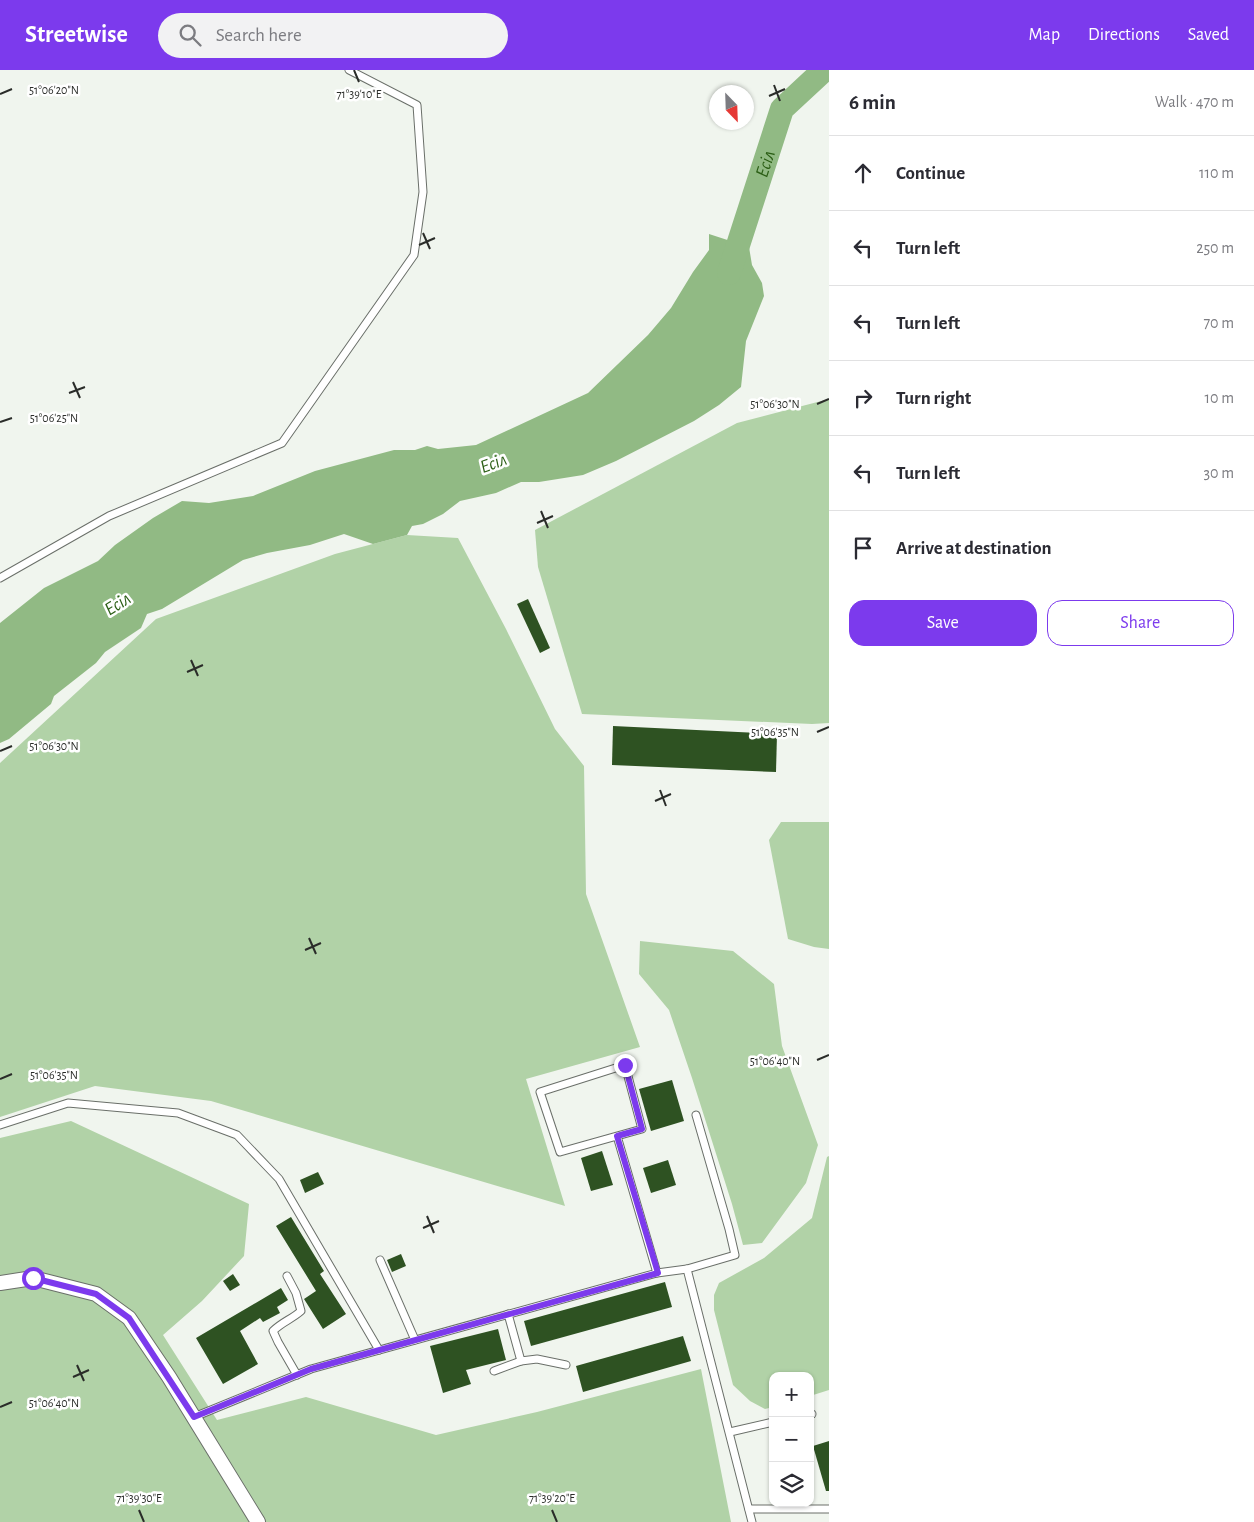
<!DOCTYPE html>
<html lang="en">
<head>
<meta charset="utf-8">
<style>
	:root { --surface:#fff; --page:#f2f2f3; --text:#2b2b33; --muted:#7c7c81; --line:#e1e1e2; --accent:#7c3aed }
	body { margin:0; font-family:"Alegreya Sans",sans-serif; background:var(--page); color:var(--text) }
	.controls { position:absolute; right:15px; bottom:15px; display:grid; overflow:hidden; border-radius:10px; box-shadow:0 1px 4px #0004 }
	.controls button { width:45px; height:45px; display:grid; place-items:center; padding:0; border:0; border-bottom:1px solid var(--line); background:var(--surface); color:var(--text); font:25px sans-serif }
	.compass { position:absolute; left:709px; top:15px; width:45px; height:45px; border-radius:50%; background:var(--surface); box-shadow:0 1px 4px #0004; rotate:157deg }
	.stop { position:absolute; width:15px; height:15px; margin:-11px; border:4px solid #7c3aed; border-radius:50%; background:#fff }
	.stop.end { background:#7c3aed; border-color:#fff; box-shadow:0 1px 5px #0008 }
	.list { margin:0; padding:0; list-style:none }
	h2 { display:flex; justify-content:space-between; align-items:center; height:65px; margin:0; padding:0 20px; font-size:21px }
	h2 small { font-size:16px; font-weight:400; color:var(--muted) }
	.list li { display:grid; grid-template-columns:32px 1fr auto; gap:15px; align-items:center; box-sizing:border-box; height:75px; padding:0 20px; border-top:1px solid var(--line) }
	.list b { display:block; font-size:19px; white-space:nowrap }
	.list em { font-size:16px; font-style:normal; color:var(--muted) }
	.actions { display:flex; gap:10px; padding:15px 20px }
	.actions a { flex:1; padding:11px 0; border:1px solid var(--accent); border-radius:15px; text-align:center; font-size:18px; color:var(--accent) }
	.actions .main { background:var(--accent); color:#fff }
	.icon { flex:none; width:28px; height:28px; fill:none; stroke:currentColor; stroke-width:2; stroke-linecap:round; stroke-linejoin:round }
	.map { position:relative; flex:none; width:829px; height:1452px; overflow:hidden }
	header { display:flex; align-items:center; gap:30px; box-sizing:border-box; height:70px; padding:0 25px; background:var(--accent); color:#fff }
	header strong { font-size:24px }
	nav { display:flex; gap:28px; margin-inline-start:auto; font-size:18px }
	.search { width:350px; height:45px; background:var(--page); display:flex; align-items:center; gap:12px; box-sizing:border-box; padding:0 18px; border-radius:28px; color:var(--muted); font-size:19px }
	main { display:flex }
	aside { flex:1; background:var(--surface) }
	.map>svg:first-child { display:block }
	.green { fill:#b1d2a7 }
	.water { fill:#91ba84 }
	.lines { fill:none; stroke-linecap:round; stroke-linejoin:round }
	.river { stroke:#91ba84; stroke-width:24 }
	.building { fill:#2e5222 }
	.lane-casing { stroke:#6a6f69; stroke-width:9 }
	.street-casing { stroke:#6a6f69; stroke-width:16 }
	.lane { stroke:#fff; stroke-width:7 }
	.street { stroke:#fff; stroke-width:14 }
	.route { stroke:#7c3aed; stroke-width:6 }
	.ticks { fill:none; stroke:#2a2c29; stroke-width:2 }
	.labels { text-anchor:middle; stroke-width:5; stroke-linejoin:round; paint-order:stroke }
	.water-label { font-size:19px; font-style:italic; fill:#2b5e15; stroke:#fff }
	.ticks-label { font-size:12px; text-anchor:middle; fill:#2a2c29; stroke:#fff; stroke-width:5; stroke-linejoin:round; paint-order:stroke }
</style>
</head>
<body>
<header>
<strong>Streetwise</strong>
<div class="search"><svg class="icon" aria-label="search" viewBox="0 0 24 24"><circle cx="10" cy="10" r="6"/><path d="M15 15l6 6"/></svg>Search here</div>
<nav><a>Map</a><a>Directions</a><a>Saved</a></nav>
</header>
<main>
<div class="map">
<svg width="829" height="1452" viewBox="0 0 829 1452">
	<rect width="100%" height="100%" fill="#f0f5ee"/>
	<g class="green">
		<path d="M829 329V653L812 654 582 644 538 497 535 460 737 353Z"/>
		<path d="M407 465 458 468 506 559 555 659 584 696 586 824 640 977 526 1009 565 1136 211 1031 95 1016 0 1047V693L156 549 335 484Z"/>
		<path d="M781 752H829V879L814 877 788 869 769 770Z"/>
		<path d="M640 871 733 881 774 914 782 976 818 1075 806 1113 762 1173 743 1175 732 1134 692 1008 669 940 639 904Z"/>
		<path d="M71 1051 249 1134 244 1186 202 1231 163 1265 217 1350 306 1327 436 1365 537 1342 701 1299 731 1452H0V1068Z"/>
		<path d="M829 1086V1320L810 1326V1306H773V1337L765 1339 750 1331 733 1315 714 1240V1225L719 1213 764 1188 812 1148 827 1087Z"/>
	</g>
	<path class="water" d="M709 164 749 177 752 195 762 213 764 226 746 271 741 317 719 335 694 351 616 391 583 405 539 412H521L496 423 460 431 443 444 423 454 412 456 407 465 373 474 344 464 310 475 267 483 243 490 162 539 147 544 141 558 105 582 96 593 54 626 51 634 9 669 0 673V553L44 518 98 491 115 475 153 448 182 431 209 433 253 426 315 401 394 380H415L427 376 438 379 476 375 588 323 648 265 671 238 693 202 709 180Z"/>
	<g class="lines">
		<path class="river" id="s1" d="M729 203 782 39 824 0"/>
	</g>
	<g class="building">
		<path d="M528 529 550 578 540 583 517 534Z"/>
		<path d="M613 656 777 664 776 702 612 695Z"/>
		<path d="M672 1010 684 1051 651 1061 639 1019Z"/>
		<path d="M602 1081 613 1115 591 1121 581 1088Z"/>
		<path d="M668 1090 676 1115 651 1123 643 1098Z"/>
		<path d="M318 1102 324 1114 305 1123 300 1110Z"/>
		<path d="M291 1147 324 1201 320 1204 346 1244 323 1259 304 1229 316 1221 276 1156Z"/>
		<path d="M401 1184 406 1196 392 1202 387 1190Z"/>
		<path d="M233 1204 240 1215 230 1221 223 1211Z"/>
		<path d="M665 1212 672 1237 531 1276 524 1251Z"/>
		<path d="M281 1218 288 1230 277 1237 280 1243 263 1252 260 1248 240 1261 258 1294 223 1314 196 1268Z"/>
		<path d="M498 1259 506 1290 466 1300 471 1314 443 1323 430 1276Z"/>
		<path d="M683 1266 691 1291 583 1322 576 1296Z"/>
		<path d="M829 1371V1421H826L813 1376Z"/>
	</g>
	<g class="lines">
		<g class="lane-casing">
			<g id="lane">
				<path d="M0 508 109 446 282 373 414 185 423 122 417 35 349 0"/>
				<path d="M0 1055 68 1033 178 1043 237 1065 279 1109 379 1280"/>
				<path d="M617 1066 560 1082 540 1022 625 995 642 1059 617 1066 657 1203"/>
				<path d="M380 1190 415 1270"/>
				<path d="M687 1199 752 1452"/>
				<path d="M287 1206 296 1223 301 1241C292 1249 282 1252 273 1261L278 1272 297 1305"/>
				<path d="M508 1244 521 1291 537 1289 566 1295"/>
				<path d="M494 1301 521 1291"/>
				<path d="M810 1344H812"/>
				<path d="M194 1347 311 1299 657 1203 687 1199 735 1185 729 1159 696 1045"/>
				<path d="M730 1362 773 1352"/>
				<path d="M749 1439H829"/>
			</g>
		</g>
		<g class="street-casing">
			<path id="street" d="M0 1213 33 1208 96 1224 129 1248 169 1307 258 1452"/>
		</g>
		<use href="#lane" class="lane"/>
		<use href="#street" class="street"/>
	</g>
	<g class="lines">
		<path class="route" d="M33 1208 96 1224 129 1248 194 1347 311 1299 658 1203 617 1066 642 1059 625 995"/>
	</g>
	<path class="ticks" d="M354 0 359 12M774 15 780 31M0 24 12 19M769 26 785 19M423 163 430 179M419 175 435 168M73 312 80 328M69 323 85 317M817 334 829 329M0 352 12 348M541 441 548 458M537 453 553 446M191 590 198 606M187 602 203 595M817 662 829 657M0 681 12 676M660 720 666 736M655 731 671 724M309 868 316 884M305 880 321 873M817 990 829 985M0 1009 12 1004M427 1146 434 1163M423 1158 439 1151M77 1295 84 1311M73 1307 89 1300M0 1337 12 1332M139 1440 144 1452M552 1440 557 1452"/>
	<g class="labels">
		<g class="water-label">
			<text dy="7" stroke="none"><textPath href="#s1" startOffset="115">Есіл</textPath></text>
			<text transform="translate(493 392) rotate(-20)" y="7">Есіл</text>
			<text transform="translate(117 533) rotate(-32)" y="7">Есіл</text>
		</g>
	</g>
	<g class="ticks-label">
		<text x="54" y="24">51°06'20"N</text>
		<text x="359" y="28">71°39'10"E</text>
		<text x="775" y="338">51°06'30"N</text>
		<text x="54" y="352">51°06'25"N</text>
		<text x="775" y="666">51°06'35"N</text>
		<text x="54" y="680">51°06'30"N</text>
		<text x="775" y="995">51°06'40"N</text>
		<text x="54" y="1009">51°06'35"N</text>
		<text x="54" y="1337">51°06'40"N</text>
		<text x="139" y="1432">71°39'30"E</text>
		<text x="552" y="1432">71°39'20"E</text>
	</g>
</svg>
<div class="controls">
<button>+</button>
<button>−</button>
<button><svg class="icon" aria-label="layers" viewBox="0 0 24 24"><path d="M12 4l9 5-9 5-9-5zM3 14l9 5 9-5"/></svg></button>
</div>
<svg class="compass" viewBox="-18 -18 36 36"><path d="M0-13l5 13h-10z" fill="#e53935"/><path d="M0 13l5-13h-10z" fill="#7c7c81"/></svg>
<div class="stop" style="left:33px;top:1208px"></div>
<div class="stop end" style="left:625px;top:995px"></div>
</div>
<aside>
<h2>6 min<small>Walk · 470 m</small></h2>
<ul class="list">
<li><svg class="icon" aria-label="ahead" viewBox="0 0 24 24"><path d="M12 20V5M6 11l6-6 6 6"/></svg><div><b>Continue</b></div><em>110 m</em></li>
<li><svg class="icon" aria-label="left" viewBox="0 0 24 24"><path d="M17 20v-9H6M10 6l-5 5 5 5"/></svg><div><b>Turn left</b></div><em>250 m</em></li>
<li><svg class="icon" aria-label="left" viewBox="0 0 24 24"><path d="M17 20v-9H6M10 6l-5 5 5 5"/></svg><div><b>Turn left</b></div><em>70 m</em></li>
<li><svg class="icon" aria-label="right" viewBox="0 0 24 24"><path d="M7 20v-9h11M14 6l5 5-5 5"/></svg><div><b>Turn right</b></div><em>10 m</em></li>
<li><svg class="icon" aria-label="left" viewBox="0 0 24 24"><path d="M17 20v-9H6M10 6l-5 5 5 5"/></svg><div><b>Turn left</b></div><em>30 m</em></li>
<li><svg class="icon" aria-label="arrive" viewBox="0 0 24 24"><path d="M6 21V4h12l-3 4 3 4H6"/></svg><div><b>Arrive at destination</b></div></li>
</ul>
<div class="actions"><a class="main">Save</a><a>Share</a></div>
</aside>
</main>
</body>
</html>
